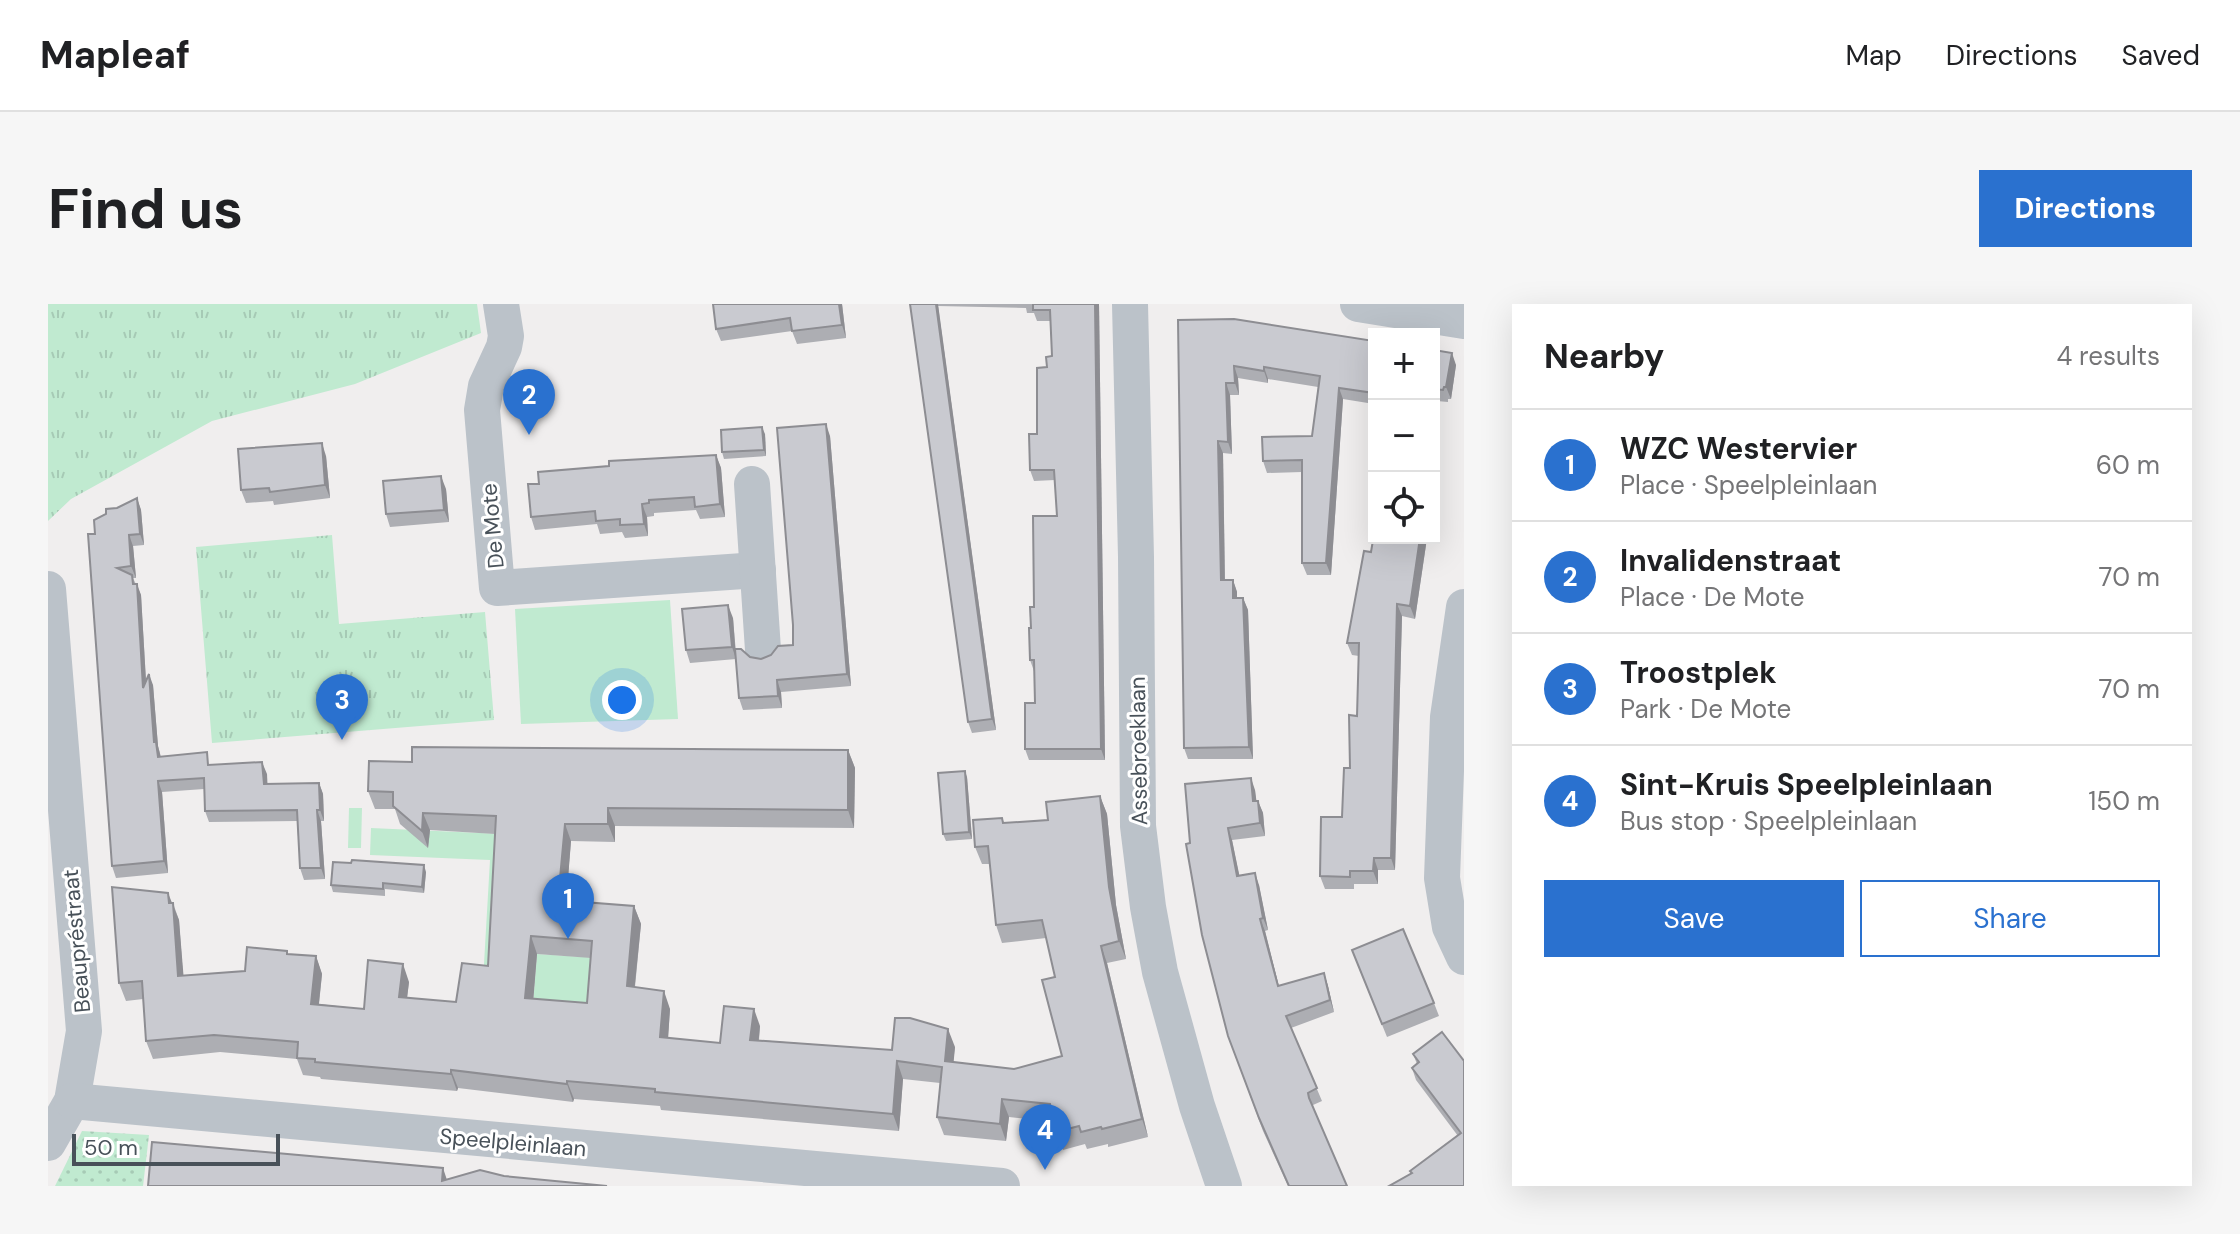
<!DOCTYPE html>
<html lang="en">
<head>
<meta charset="utf-8">
<style>
	:root { --surface:#fff; --page:#f6f6f6; --text:#202124; --muted:#757577; --line:#e0e0e0; --accent:#2a71cf }
	body { margin:0; font-family:"DM Sans",sans-serif; background:var(--page); color:var(--text) }
	.controls { position:absolute; right:24px; top:24px; display:grid; overflow:hidden; border-radius:0px; box-shadow:0 8px 32px #0002 }
	.controls button { width:72px; height:72px; display:grid; place-items:center; padding:0; border:0; border-bottom:2px solid var(--line); background:var(--surface); color:var(--text); font:40px sans-serif }
	.scale { position:absolute; left:24px; bottom:20px; width:208px; box-sizing:border-box; padding-left:8px; border:4px solid #485159; border-top:0; font-size:22px; line-height:28px; white-space:nowrap; color:#485159; -webkit-text-stroke:6px #fff; paint-order:stroke }
	.you { position:absolute; left:574px; top:396px; width:28px; height:28px; margin:-20px; border:6px solid #fff; border-radius:50%; background:#1a73e8; box-shadow:0 0 0 12px #1a73e833 }
	.badge { display:grid; place-items:center; width:52px; height:52px; border-radius:50%; background:var(--accent); color:#fff; font-size:26px; font-weight:700 }
	.pin { position:absolute; translate:-50% -66px; filter:drop-shadow(0 2px 4px #0008) }
	.pin::after { content:''; position:absolute; top:42px; width:28px; height:24px; background:inherit; clip-path:polygon(0 0,100% 0,50% 100%) }
	.list { margin:0; padding:0; list-style:none }
	h2 { display:flex; justify-content:space-between; align-items:center; height:104px; margin:0; padding:0 32px; font-size:34px }
	h2 small { font-size:26px; font-weight:400; color:var(--muted) }
	.list li { display:grid; grid-template-columns:52px 1fr auto; gap:24px; align-items:center; box-sizing:border-box; height:112px; padding:0 32px; border-top:2px solid var(--line) }
	.list b { display:block; font-size:30px; white-space:nowrap }
	.list p { margin:0; font-size:26px; white-space:nowrap; color:var(--muted) }
	.list em { font-size:26px; font-style:normal; color:var(--muted) }
	.actions { display:flex; gap:16px; padding:24px 32px }
	.actions a { flex:1; padding:18px 0; border:2px solid var(--accent); border-radius:0px; text-align:center; font-size:28px; color:var(--accent) }
	.actions .main { background:var(--accent); color:#fff }
	.icon { flex:none; width:44px; height:44px; fill:none; stroke:currentColor; stroke-width:2; stroke-linecap:round; stroke-linejoin:round }
	.map { position:relative; flex:none; width:1416px; height:882px; overflow:hidden; border-radius:0px }
	header { display:flex; align-items:center; gap:48px; box-sizing:border-box; height:112px; padding:0 40px; background:var(--surface); border-bottom:2px solid var(--line) }
	header strong { font-size:38px }
	nav { display:flex; gap:44px; margin-inline-start:auto; font-size:28px }
	.intro { display:flex; align-items:center; justify-content:space-between; box-sizing:border-box; height:192px; padding:0 48px }
	h1 { margin:0; font-size:56px }
	.button { padding:20px 36px; border-radius:0px; background:var(--accent); color:#fff; font-size:28px; font-weight:700 }
	main { display:flex; gap:48px; padding:0 48px }
	aside { flex:1; background:var(--surface); border-radius:0px; box-shadow:0 8px 32px #0002 }
	.map>svg:first-child { display:block }
	.grass { fill:url(#grass-tufts) }
	.park { fill:url(#park-dots) }
	.garden { fill:#c0ead0 }
	.lines { fill:none; stroke-linecap:round; stroke-linejoin:round }
	.minor { stroke:#bbc2c9; stroke-width:36 }
	.wall { fill:#adaeb3; fill-rule:evenodd }
	.shaded-wall { fill:#8d8d92 }
	.building { fill:#c9cad0; stroke:#8d8d92; stroke-width:2; fill-rule:evenodd }
	.labels { text-anchor:middle; stroke-width:6; stroke-linejoin:round; paint-order:stroke }
	.street-label { font-size:22px; fill:#485159; stroke:#fff }
</style>
</head>
<body>
<header>
<strong>Mapleaf</strong>
<nav><a>Map</a><a>Directions</a><a>Saved</a></nav>
</header>
<div class="intro"><h1>Find us</h1><a class="button">Directions</a></div>
<main>
<div class="map">
<svg width="1416" height="882" viewBox="0 0 1416 882">
	<defs>
		<pattern id="grass-tufts" width="24" height="20" patternUnits="userSpaceOnUse" patternTransform="scale(2)"><rect width="24" height="20" fill="#c0ead0"/><path d="M3 7l-1-3M5 7V3M7 7l1-3M15 17l-1-3M17 17v-4M19 17l1-3" fill="none" stroke="#a6cab5"/></pattern>
		<pattern id="park-dots" width="8" height="8" patternUnits="userSpaceOnUse" patternTransform="scale(2)"><rect width="8" height="8" fill="#c0ead0"/><path d="M2 2h.1M6 6h.1" fill="none" stroke="#a6cab5" stroke-width="1.8" stroke-linecap="round"/></pattern>
	</defs>
	<rect width="100%" height="100%" fill="#f0eeee"/>
	<g class="grass">
		<path d="M0 0H429L433 29 307 80 164 117 23 195 0 217Z"/>
		<path d="M284 231 291 320 437 308 446 416 164 439 148 243Z"/>
	</g>
	<path class="park" d="M34 827 101 831 95 882H7Z"/>
	<g class="garden">
		<path d="M622 296 630 415 473 420 467 305Z"/>
		<path d="M301 504H314L313 544H300Z"/>
		<path d="M323 524 454 530 444 730 432 729 442 556 322 551Z"/>
		<path d="M489 650 551 654 545 717 484 712Z"/>
	</g>
	<g class="lines">
		<g class="minor">
			<path d="M453 0 458 32 456 43 438 82 434 106 449 284 710 266"/>
			<path d="M1082 0 1088 253 1090 522 1100 603 1112 668 1149 802 1176 882"/>
			<path d="M1310 0 1416 17"/>
			<path d="M704 180 715 346"/>
			<path d="M0 285 36 727 24 797 0 839"/>
			<path d="M1416 303 1400 413 1394 574 1402 623 1416 653"/>
			<path d="M24 797 954 882"/>
		</g>
	</g>
	<g class="wall">
		<path d="M665 0H794L798 34 749 40 744 27 673 37 668 25Z"/>
		<path d="M862 0H1051L1057 456H981L977 445 987 399 986 367 982 356 983 324 986 303 1009 212 1007 176 986 177 982 166 989 130 999 63 1004 52 1002 17H989L986 9H979L978 4 890 2 948 426 924 429 920 418Z"/>
		<path d="M1130 16 1326 37V100L1295 95 1283 271H1259L1254 259V168L1219 169 1215 157 1264 132 1270 83 1220 75V79L1190 74 1191 91H1182L1184 150 1175 149 1177 276H1185L1189 288V294H1195L1200 306 1205 455H1140L1136 444Z"/>
		<path d="M1386 46 1408 61 1403 95H1400V98L1389 97 1387 109Z"/>
		<path d="M717 130 718 152 676 155 674 148Z"/>
		<path d="M782 132 803 382 733 388 734 404 695 406 691 394 688 355 642 359 638 346 685 314 688 349 713 355 745 341Z"/>
		<path d="M668 151 673 164 677 213 652 215 648 206 606 209V212L599 213 600 232 577 234 574 228 552 230 549 220 487 226 483 213 491 180 561 162Z"/>
		<path d="M278 152 282 194 226 201 225 197 198 199 193 186Z"/>
		<path d="M398 185 401 218 342 223 338 210Z"/>
		<path d="M89 194 93 206 96 241 85 242 88 274H85L93 291 98 377 105 381 110 442 113 453 219 470V479H271L275 490 276 517H273L277 575 256 576 252 564 249 517 161 518 157 507 156 485 114 488 120 569 68 574 64 562 47 230 69 204Z"/>
		<path d="M1379 234 1367 315 1354 312 1347 566H1330V580H1306V585H1277L1272 572 1294 513 1309 412 1311 352 1304 351 1299 339Z"/>
		<path d="M800 446 807 464 806 524 567 522V538L523 537 518 596 586 602 593 620 587 683 622 705 620 734 672 739 712 722 711 736 844 746 907 743 905 758 966 765 1014 752 1007 673 998 634 954 639 948 621 942 560H934L927 543 954 514 956 519 1000 516 1052 492 1059 510 1068 601 1078 655 1059 659 1100 833 1060 843V840L1039 845 1037 840 1015 846 1006 818 961 813 958 837 896 831 889 813 892 779 855 775 851 827 613 806 612 802 526 795 525 798 410 784 409 787 273 775 272 773 255 771 249 755 172 748 105 755 98 737 95 695 78 697 71 679 125 599 131 616 135 672 197 667 239 647 240 650 268 652 274 670 271 700 316 705 361 678 359 694 408 698 440 662 447 530 382 526 380 544 352 520 347 505H327L320 487 364 458ZM489 650 543 654 539 699 485 695Z"/>
		<path d="M919 473 924 535 898 537 895 530Z"/>
		<path d="M1207 486 1208 497H1210L1215 509 1217 532 1184 536 1191 571 1211 581 1220 626 1217 627 1231 682 1276 669 1280 682 1286 708 1243 724 1274 797 1265 801V804L1299 882H1240L1215 827 1180 732 1142 539Z"/>
		<path d="M378 568 376 589 337 585V592L285 588 283 581Z"/>
		<path d="M1309 659 1386 699 1391 712 1339 733Z"/>
		<path d="M1365 750 1416 757V882L1363 870 1362 867 1410 832 1368 776 1364 764 1369 760Z"/>
	</g>
	<g class="shaded-wall">
		<path d="M791 0H794L798 34 794 21Z"/>
		<path d="M888 0H890L948 426 944 415Z"/>
		<path d="M1047 0H1051L1057 456 1053 445Z"/>
		<path d="M1404 49 1408 61 1403 95 1398 83Z"/>
		<path d="M1186 62 1190 74 1191 91 1187 79Z"/>
		<path d="M1216 63 1220 75V79L1216 67Z"/>
		<path d="M1178 79 1182 91 1184 150 1180 138Z"/>
		<path d="M1291 84 1295 95 1283 271 1278 259Z"/>
		<path d="M1386 89 1389 97 1387 109 1386 107Z"/>
		<path d="M778 120 782 132 803 382 799 370Z"/>
		<path d="M714 123 717 130 718 152 716 146Z"/>
		<path d="M1170 137 1175 149 1177 288 1173 276Z"/>
		<path d="M274 139 278 152 282 194 277 181Z"/>
		<path d="M1386 149 1390 160 1386 187Z"/>
		<path d="M668 151 673 164 677 213 672 200Z"/>
		<path d="M393 172 398 185 401 218 396 206Z"/>
		<path d="M89 194 93 206 96 241 92 230Z"/>
		<path d="M594 200 599 213 600 232 596 220Z"/>
		<path d="M81 231 85 242 88 274 83 262Z"/>
		<path d="M1372 234H1379L1367 315 1362 302Z"/>
		<path d="M1185 276 1189 288V305L1185 294Z"/>
		<path d="M89 280 93 291 99 395 95 384Z"/>
		<path d="M1195 294 1200 306 1205 455 1201 443Z"/>
		<path d="M1349 300 1354 312 1347 566 1343 554Z"/>
		<path d="M680 301 685 314 688 355 684 343Z"/>
		<path d="M101 370 105 381 110 442 112 450 114 465 106 438Z"/>
		<path d="M729 376 733 388 734 404 730 392Z"/>
		<path d="M800 446 807 464 806 524 800 506Z"/>
		<path d="M214 458 219 470 220 491 216 480Z"/>
		<path d="M917 467 919 473 924 535 921 528Z"/>
		<path d="M1203 474 1207 486 1210 509 1205 497Z"/>
		<path d="M110 477 114 488 120 569 116 557Z"/>
		<path d="M271 479 275 490 276 517 272 506Z"/>
		<path d="M1052 492 1059 510 1068 601 1078 655 1071 637 1061 583Z"/>
		<path d="M1210 497 1215 509 1217 532 1212 519Z"/>
		<path d="M560 504 567 522V538L560 520Z"/>
		<path d="M269 506 273 517 277 575 273 564Z"/>
		<path d="M375 509 382 526 380 544 374 527Z"/>
		<path d="M517 520 523 537 517 613 510 596Z"/>
		<path d="M1180 524 1184 536 1194 584 1189 572Z"/>
		<path d="M1326 554 1330 566V580L1325 567Z"/>
		<path d="M376 561 378 568 376 589 374 583Z"/>
		<path d="M1207 569 1211 581 1220 626 1215 614Z"/>
		<path d="M120 589 131 616 137 690 130 672Z"/>
		<path d="M586 602 593 620 585 699 579 682Z"/>
		<path d="M1212 615 1217 627 1234 695 1230 682Z"/>
		<path d="M483 632 489 650 484 712 477 694Z"/>
		<path d="M1053 642 1059 659 1100 833 1094 815Z"/>
		<path d="M268 652 274 670 269 717 263 700Z"/>
		<path d="M355 660 361 678 357 710 351 693Z"/>
		<path d="M1276 669 1280 682 1286 708 1282 696Z"/>
		<path d="M616 687 622 705 619 750 612 733Z"/>
		<path d="M706 705 712 722 709 753 702 736Z"/>
		<path d="M900 725 907 743 904 775 897 757Z"/>
		<path d="M849 757 855 775 851 827 845 810Z"/>
		<path d="M403 766 410 784 409 787 403 770Z"/>
		<path d="M519 777 526 795 525 798 519 780Z"/>
		<path d="M954 795 961 813 958 837 952 820Z"/>
		<path d="M395 864 400 879 394 877Z"/>
	</g>
	<g class="building">
		<path d="M665 0H791L794 21 744 27 742 14 668 25Z"/>
		<path d="M862 0H888L944 415 920 418Z"/>
		<path d="M985 0H1047L1053 445H977V399H987L986 356H982L981 324H983L982 303H986L985 212H1009L1006 166H982L981 130H989V64L999 63 998 53 1004 52 1002 6H985Z"/>
		<path d="M1186 15 1326 37V89L1291 84 1278 259H1254V156L1215 157 1214 133 1264 132 1272 72 1216 63V67L1186 62 1187 79H1178L1180 138 1170 137 1173 276H1185V294H1195L1201 443 1136 444 1130 16Z"/>
		<path d="M1386 46 1404 49 1398 83H1396L1395 86 1386 85Z"/>
		<path d="M778 120 799 370 729 376 730 392 691 394 687 345H693L702 353 713 355 723 351 730 342 745 341V321L729 124Z"/>
		<path d="M714 123 716 146 674 148 673 126Z"/>
		<path d="M274 139 277 181 222 188 221 184 193 186 190 145Z"/>
		<path d="M668 151 672 200 647 203 646 193 601 196V199L594 200 596 220 572 221V215L548 217 547 207 483 213 480 180H491L490 168 561 162V157Z"/>
		<path d="M393 172 396 206 338 210 335 177Z"/>
		<path d="M89 194 92 230 81 231 83 262 69 264 84 271 85 280H89L95 384 101 370 106 438H108L110 453 159 448 160 461 214 458 216 480 271 479 272 506H269L273 564H252L249 506 157 507 156 474 110 477 116 557 64 562 40 230H47L46 216 58 210V205L69 204Z"/>
		<path d="M1326 230V234H1372L1362 302 1349 300 1343 554H1326L1325 567H1302V573L1272 572 1273 513H1294L1296 464H1302L1301 411 1309 412 1311 339H1299L1316 247 1323 248Z"/>
		<path d="M680 301 684 343 638 346 634 305Z"/>
		<path d="M364 443 800 446V506L560 504V520H517L510 596 586 602 579 682 616 687 612 733 672 739 676 702 706 705 702 736 844 746 847 714H862L900 725 897 757 966 765 1014 752 994 676 1007 673 994 616 948 621 940 542 927 543 925 516 954 514 955 519 1000 516 998 498 1052 492 1061 583 1071 637 1053 642 1094 815 1054 825 1053 823 1033 828 1031 822 1008 828 1002 800 954 795 952 820 889 813 894 763 849 757 845 810 607 788V785L519 777V780L403 766V770L267 758V755L249 754 250 738 166 731 98 737 94 677 71 679 64 583 120 589 121 599H125L130 672 197 667 199 643 239 647V650L268 652 263 700 316 705 320 656 355 660 351 693 408 698 414 659 440 662 448 512 375 509 374 527 345 502V488L320 487 321 457 364 458ZM483 632 544 637 539 699 477 694Z"/>
		<path d="M917 467 921 528 895 530 890 469Z"/>
		<path d="M1203 474 1205 497H1210L1212 519 1180 524 1189 572 1207 569 1215 614 1212 615 1230 682 1276 669 1282 696 1238 712 1269 784 1260 789 1261 794 1299 882H1241L1211 814 1180 732 1154 631 1138 540 1142 539 1137 480Z"/>
		<path d="M304 556 376 561 374 583 335 579V585L283 581 285 558 303 559Z"/>
		<path d="M1355 625 1386 699 1334 720 1304 646Z"/>
		<path d="M1394 728 1416 757V882H1341L1364 869 1362 867 1413 829 1364 764 1371 758 1365 750Z"/>
		<path d="M104 838 395 864 394 877 432 866 456 872 559 882H100Z"/>
	</g>
	<g class="labels">
		<g class="street-label">
			<text transform="translate(444 222) rotate(-95)" y="8">De Mote</text>
			<text transform="translate(1090 447) rotate(-91)" y="8">Assebroeklaan</text>
			<text transform="translate(28 637) rotate(-95)" y="8">Beaupréstraat</text>
			<text transform="translate(465 838) rotate(5)" y="8">Speelpleinlaan</text>
		</g>
	</g>
</svg>
<div class="controls">
<button>+</button>
<button>−</button>
<button><svg class="icon" aria-label="locate" viewBox="0 0 24 24"><circle cx="12" cy="12" r="6"/><path d="M12 2v4M12 18v4M2 12h4M18 12h4"/></svg></button>
</div>
<div class="scale">50 m</div>
<div class="you"></div>
<div class="pin badge" style="left:520px;top:635px">1</div>
<div class="pin badge" style="left:481px;top:131px">2</div>
<div class="pin badge" style="left:294px;top:436px">3</div>
<div class="pin badge" style="left:997px;top:866px">4</div>
</div>
<aside>
<h2>Nearby<small>4 results</small></h2>
<ul class="list">
<li><span class="badge">1</span><div><b>WZC Westervier</b><p>Place · Speelpleinlaan</p></div><em>60 m</em></li>
<li><span class="badge">2</span><div><b>Invalidenstraat</b><p>Place · De Mote</p></div><em>70 m</em></li>
<li><span class="badge">3</span><div><b>Troostplek</b><p>Park · De Mote</p></div><em>70 m</em></li>
<li><span class="badge">4</span><div><b>Sint-Kruis Speelpleinlaan</b><p>Bus stop · Speelpleinlaan</p></div><em>150 m</em></li>
</ul>
<div class="actions"><a class="main">Save</a><a>Share</a></div>
</aside>
</main>
</body>
</html>
